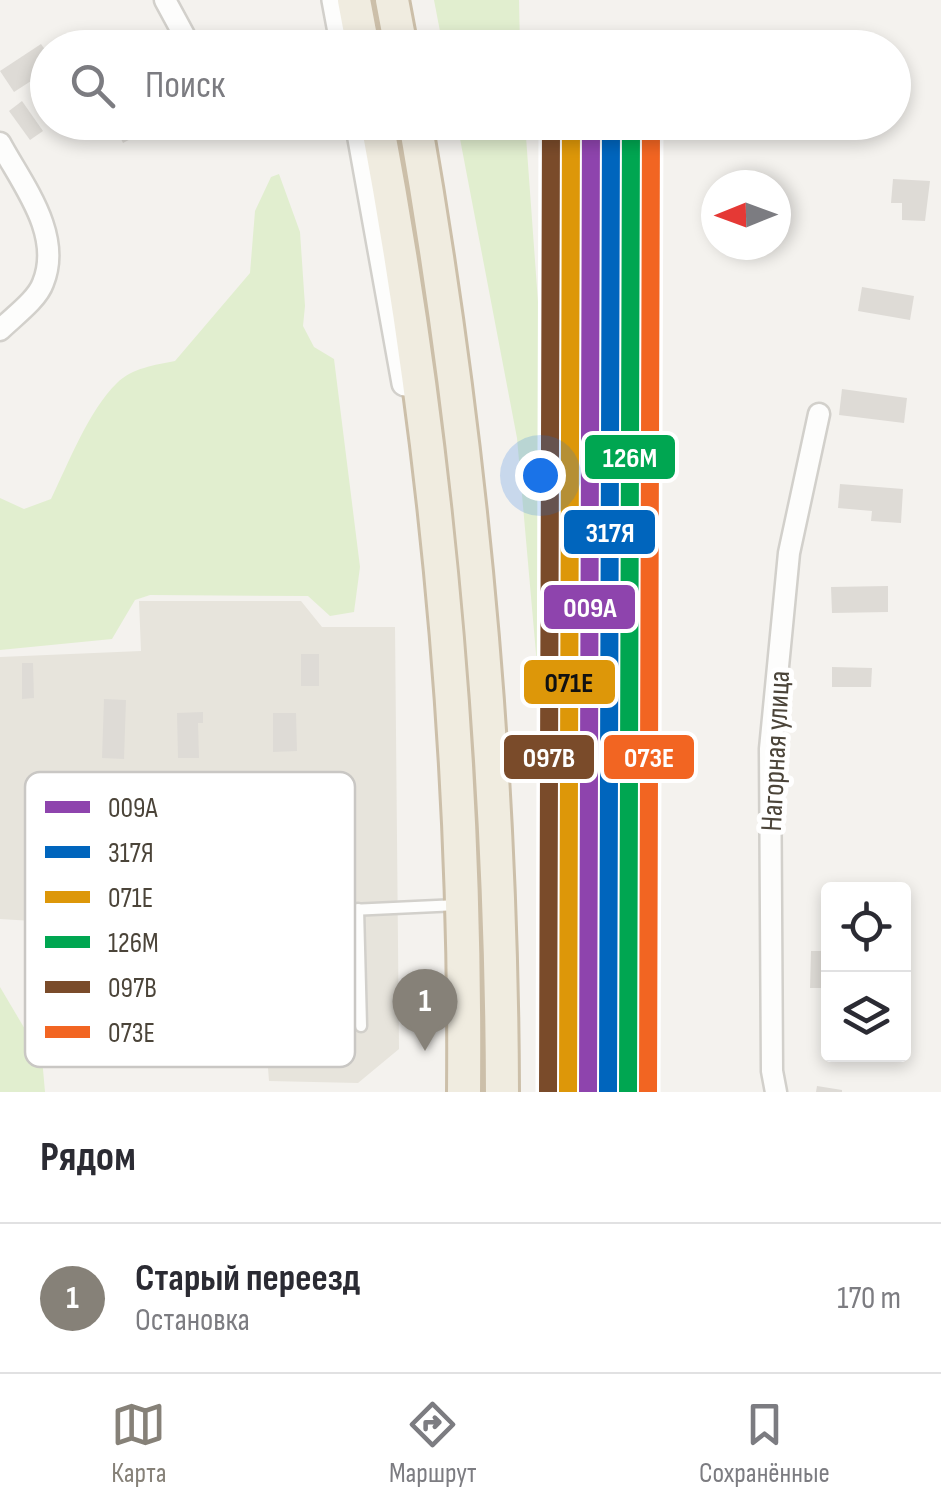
<!DOCTYPE html>
<html lang="ru">
<head>
<meta charset="utf-8">
<style>
	:root { --surface:#fff; --page:#f2f2f3; --text:#2b2b33; --muted:#7c7c81; --line:#e1e1e2; --accent:#868178 }
	body { margin:0; font-family:"Sofia Sans Condensed",sans-serif; background:var(--page); color:var(--text) }
	.controls { position:absolute; right:30px; bottom:30px; display:grid; overflow:hidden; border-radius:10px; box-shadow:0 5px 15px #0003 }
	.controls button { width:90px; height:90px; display:grid; place-items:center; padding:0; border:0; border-bottom:2px solid var(--line); background:var(--surface); color:var(--text); font:50px sans-serif }
	.compass { position:absolute; left:701px; top:170px; width:90px; height:90px; border-radius:50%; background:var(--surface); box-shadow:0 5px 15px #0003; rotate:269deg }
	.you { position:absolute; left:540px; top:475px; width:35px; height:35px; margin:-25px; border:8px solid #fff; border-radius:50%; background:#1a73e8; box-shadow:0 0 0 15px #1a73e833 }
	.badge { display:grid; place-items:center; width:65px; height:65px; border-radius:50%; background:var(--accent); color:#fff; font-size:32px; font-weight:700 }
	.pin { position:absolute; translate:-50% -82px; filter:drop-shadow(0 2px 5px #0008) }
	.pin::after { content:''; position:absolute; top:52px; width:35px; height:30px; background:inherit; clip-path:polygon(0 0,100% 0,50% 100%) }
	.list { margin:0; padding:0; list-style:none }
	h2 { display:flex; justify-content:space-between; align-items:center; height:130px; margin:0; padding:0 40px; font-size:42px }
	h2 small { font-size:32px; font-weight:400; color:var(--muted) }
	.list li { display:grid; grid-template-columns:65px 1fr auto; gap:30px; align-items:center; box-sizing:border-box; height:150px; padding:0 40px; border-top:2px solid var(--line) }
	.list b { display:block; font-size:38px; white-space:nowrap }
	.list p { margin:0; font-size:32px; white-space:nowrap; color:var(--muted) }
	.list em { font-size:32px; font-style:normal; color:var(--muted) }
	.icon { flex:none; width:55px; height:55px; fill:none; stroke:currentColor; stroke-width:2; stroke-linecap:round; stroke-linejoin:round }
	.map { position:relative; flex:none; width:941px; height:1092px; overflow:hidden }
	.search { position:absolute; background:var(--surface); box-shadow:0 5px 15px #0003; left:30px; right:30px; top:30px; height:110px; display:flex; align-items:center; gap:25px; box-sizing:border-box; padding:0 35px; border-radius:55px; color:var(--muted); font-size:38px }
	.sheet { height:280px; background:var(--surface) }
	nav { display:flex; justify-content:space-around; align-items:center; box-sizing:border-box; height:140px; border-top:2px solid var(--line); background:var(--surface); font-size:28px; color:var(--muted) }
	nav a { display:grid; justify-items:center; gap:5px }
	nav .on { color:var(--accent) }
	.map>svg:first-child { display:block }
	.residential { fill:#e7e4dc }
	.green { fill:#e1eecf }
	.building { fill:#dedbd6 }
	.lines { fill:none; stroke-linecap:round; stroke-linejoin:round }
	.service-casing { stroke:#d2d0cb; stroke-width:15 }
	.minor-casing { stroke:#d2d0cb; stroke-width:25 }
	.tertiary-casing { stroke:#d2d0cb; stroke-width:30 }
	.trunk-casing { stroke:#ccbfa9; stroke-width:38 }
	.service { stroke:#fdfdfc; stroke-width:10 }
	.minor { stroke:#fdfdfc; stroke-width:20 }
	.tertiary { stroke:#fdfdfc; stroke-width:25 }
	.trunk { stroke:#f0ece0; stroke-width:32 }
	.rail-casing { stroke:#dbdbda; stroke-width:10 }
	.rail { stroke:#fff; stroke-width:6; stroke-dasharray:19; stroke-linecap:butt }
	.rail-1-casing { stroke:#fff; stroke-width:25 }
	.rail-2-casing { stroke:#fff; stroke-width:25 }
	.rail-3-casing { stroke:#fff; stroke-width:25 }
	.rail-4-casing { stroke:#fff; stroke-width:25 }
	.rail-5-casing { stroke:#fff; stroke-width:25 }
	.rail-6-casing { stroke:#fff; stroke-width:25 }
	.rail-1 { stroke:#8e44ad; stroke-width:18 }
	.rail-2 { stroke:#0065bd; stroke-width:18 }
	.rail-3 { stroke:#dd9709; stroke-width:18 }
	.rail-4 { stroke:#00a651; stroke-width:18 }
	.rail-5 { stroke:#7a4b2a; stroke-width:18 }
	.rail-6 { stroke:#f26522; stroke-width:18 }
	.labels { text-anchor:middle; stroke-width:10; stroke-linejoin:round; paint-order:stroke }
	.street-label { font-size:30px; fill:#4b4439; stroke:#fff }
	.key { fill:#fff; stroke:#c9c7c4; stroke-width:2.5 }
	.key-label { font-size:28px; fill:#4b4439 }
	.line-badge { stroke:#fff; stroke-width:4 }
	.badge-label { font-size:28px; text-anchor:middle; font-weight:bold; fill:#fff }
	.pale-badge-label { font-size:28px; text-anchor:middle; font-weight:bold; fill:#111 }
</style>
</head>
<body>
<div class="map">
<svg width="941" height="1092" viewBox="0 0 941 1092">
	<rect width="100%" height="100%" fill="#f4f2ee"/>
	<path class="residential" d="M139 601H301L322 627H395L399 1049 358 1083 269 1081 268 1068 191 1067 103 1046 98 925 0 919V657L141 651Z"/>
	<g class="green">
		<path d="M434 0H519L520 47H443Z"/>
		<path d="M457 123H525L547 426 562 744H544L517 438Z"/>
		<path d="M279 174 300 232 305 306 303 326 314 347 334 359 360 567 354 612 330 616 308 596 150 595 135 600 112 639 0 650V498L24 509 51 499C68 464 89 410 117 383 132 368 155 365 175 361L250 273 255 211 271 177Z"/>
		<path d="M0 987 42 1058 45 1092H0Z"/>
	</g>
	<g class="building">
		<path d="M41 44 48 54V70L14 92 0 71Z"/>
		<path d="M22 101 43 131 30 140 9 111Z"/>
		<path d="M113 122H163L123 143Z"/>
		<path d="M893 179 930 181 925 221 902 220V203H891Z"/>
		<path d="M862 287 914 296 910 320 858 311Z"/>
		<path d="M842 389 907 398 904 423 839 415Z"/>
		<path d="M840 484 903 489 901 523 871 521 872 511 838 508Z"/>
		<path d="M888 586V612L832 613 831 587Z"/>
		<rect x="301" y="654" width="18" height="32"/>
		<path d="M22 663H33L34 698 22 699Z"/>
		<path d="M832 667 872 668 871 687H832Z"/>
		<path d="M104 699 126 700 124 759 102 758Z"/>
		<path d="M203 712V723H198L199 758H178L177 713Z"/>
		<path d="M273 713H296L297 751 273 752Z"/>
		<path d="M811 951H828V988H810Z"/>
		<path d="M817 1086 842 1090V1092H816Z"/>
	</g>
	<g class="lines">
		<g class="service-casing">
			<g id="service">
				<path d="M236 811 317 821 323 837 335 910"/>
				<path d="M358 909 361 1026"/>
				<path d="M244 915 458 905"/>
			</g>
		</g>
		<g class="minor-casing">
			<g id="minor">
				<path d="M165 0 191 48"/>
				<path d="M0 143C22 184 63 234 43 283 37 300 13 317 0 330"/>
				<path d="M776 1092 772 1071 770 749 789 553 819 414"/>
			</g>
		</g>
		<g class="tertiary-casing">
			<g id="tertiary">
				<path d="M335 0 344 48"/>
				<path d="M358 122 405 383"/>
			</g>
		</g>
		<g class="trunk-casing">
			<g id="trunk">
				<path d="M354 0 363 48"/>
				<path d="M392 0 401 48"/>
				<path d="M377 122C437 443 467 766 464 1092"/>
				<path d="M415 122C471 443 501 767 502 1092"/>
			</g>
		</g>
		<use href="#service" class="service"/>
		<use href="#minor" class="minor"/>
		<use href="#tertiary" class="tertiary"/>
		<use href="#trunk" class="trunk"/>
		<g class="rail-casing">
			<path id="rail" d="M564 1092 573 699"/>
		</g>
		<use href="#rail" class="rail"/>
		<g class="rail-1-casing">
			<path id="rail-1" d="M588 1092 591 122"/>
		</g>
		<g class="rail-2-casing">
			<path id="rail-2" d="M608 1092 611 122"/>
		</g>
		<g class="rail-3-casing">
			<path id="rail-3" d="M568 1092 571 122"/>
		</g>
		<g class="rail-4-casing">
			<path id="rail-4" d="M628 1092 631 122"/>
		</g>
		<g class="rail-5-casing">
			<path id="rail-5" d="M548 1092 551 122"/>
		</g>
		<g class="rail-6-casing">
			<path id="rail-6" d="M648 1092 651 122"/>
		</g>
		<use href="#rail-1" class="rail-1"/>
		<use href="#rail-2" class="rail-2"/>
		<use href="#rail-3" class="rail-3"/>
		<use href="#rail-4" class="rail-4"/>
		<use href="#rail-5" class="rail-5"/>
		<use href="#rail-6" class="rail-6"/>
	</g>
	<g class="labels">
		<g class="street-label">
			<text transform="translate(775 751) rotate(-87)" y="10">Нагорная улица</text>
		</g>
	</g>
	<rect x="25" y="772" width="330" height="295" rx="15" class="key"/>
	<rect x="45" y="801" width="45" height="12" fill="#8e44ad"/>
	<rect x="45" y="846" width="45" height="12" fill="#0065bd"/>
	<rect x="45" y="891" width="45" height="12" fill="#dd9709"/>
	<rect x="45" y="936" width="45" height="12" fill="#00a651"/>
	<rect x="45" y="981" width="45" height="12" fill="#7a4b2a"/>
	<rect x="45" y="1026" width="45" height="12" fill="#f26522"/>
	<g class="key-label">
		<text x="108" y="817">009А</text>
		<text x="108" y="862">317Я</text>
		<text x="108" y="907">071Е</text>
		<text x="108" y="952">126М</text>
		<text x="108" y="997">097В</text>
		<text x="108" y="1042">073Е</text>
	</g>
	<g class="line-badge">
		<rect x="583" y="433" width="94" height="48" rx="10" fill="#00a651"/>
		<rect x="562" y="508" width="95" height="48" rx="10" fill="#0065bd"/>
		<rect x="542" y="583" width="95" height="48" rx="10" fill="#8e44ad"/>
		<rect x="522" y="658" width="95" height="48" rx="10" fill="#dd9709"/>
		<rect x="502" y="733" width="94" height="48" rx="10" fill="#7a4b2a"/>
		<rect x="602" y="733" width="94" height="48" rx="10" fill="#f26522"/>
	</g>
	<g class="badge-label">
		<text x="630" y="467">126М</text>
		<text x="610" y="542">317Я</text>
		<text x="590" y="617">009А</text>
		<text x="549" y="767">097В</text>
		<text x="649" y="767">073Е</text>
	</g>
	<g class="pale-badge-label">
		<text x="569" y="692">071Е</text>
	</g>
</svg>
<div class="controls">
<button><svg class="icon" aria-label="locate" viewBox="0 0 24 24"><circle cx="12" cy="12" r="6"/><path d="M12 2v4M12 18v4M2 12h4M18 12h4"/></svg></button>
<button><svg class="icon" aria-label="layers" viewBox="0 0 24 24"><path d="M12 4l9 5-9 5-9-5zM3 14l9 5 9-5"/></svg></button>
</div>
<svg class="compass" viewBox="-18 -18 36 36"><path d="M0-13l5 13h-10z" fill="#e53935"/><path d="M0 13l5-13h-10z" fill="#7c7c81"/></svg>
<div class="you"></div>
<div class="pin badge" style="left:425px;top:1051px">1</div>
<div class="search"><svg class="icon" aria-label="search" viewBox="0 0 24 24"><circle cx="10" cy="10" r="6"/><path d="M15 15l6 6"/></svg>Поиск</div>
</div>
<section class="sheet">
<h2>Рядом<small></small></h2>
<ul class="list">
<li><span class="badge">1</span><div><b>Старый переезд</b><p>Остановка</p></div><em>170 m</em></li>
</ul>
</section>
<nav>
<a class="on"><svg class="icon" aria-label="map" viewBox="0 0 24 24"><path d="M3 6l6-2 6 2 6-2v14l-6 2-6-2-6 2zM9 4v14M15 6v14"/></svg>Карта</a>
<a><svg class="icon" aria-label="directions" viewBox="0 0 24 24"><path d="M12 3l9 9-9 9-9-9zM9 14v-3h6M13 9l2 2-2 2"/></svg>Маршрут</a>
<a><svg class="icon" aria-label="saved" viewBox="0 0 24 24"><path d="M7 4h10v16l-5-4-5 4z"/></svg>Сохранённые</a>
</nav>
</body>
</html>
